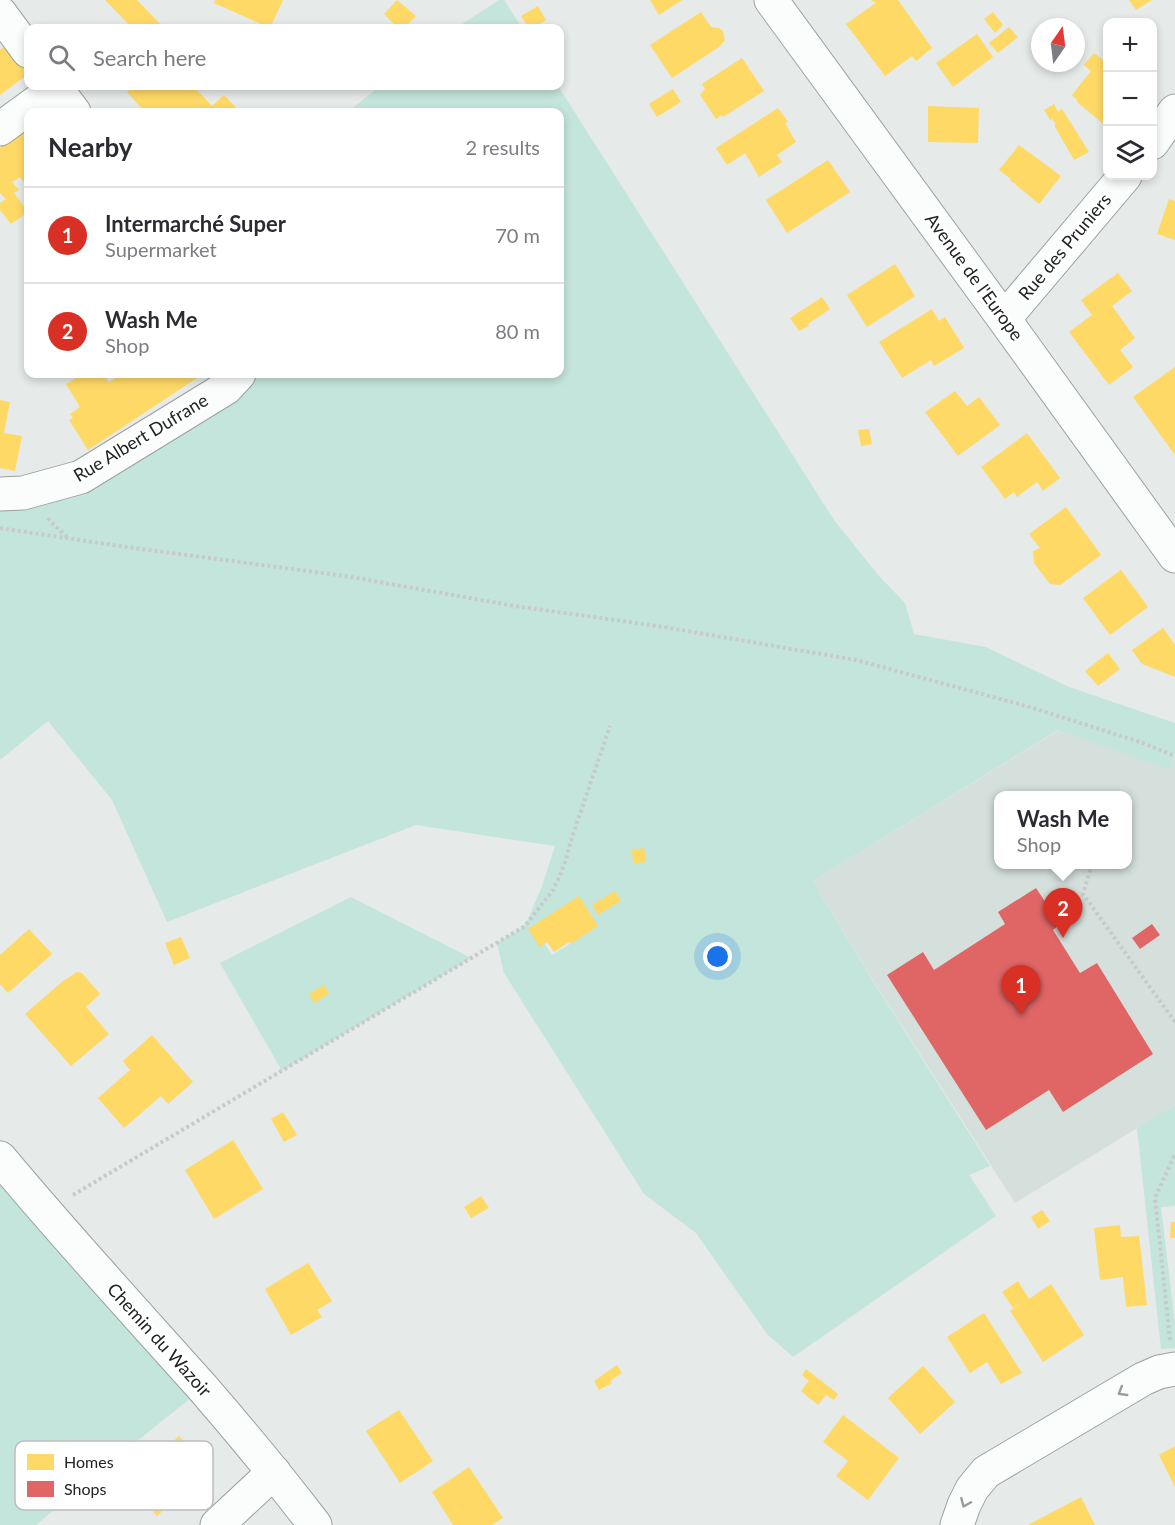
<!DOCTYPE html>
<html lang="en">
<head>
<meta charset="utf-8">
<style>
	:root { --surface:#fff; --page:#f7f7f7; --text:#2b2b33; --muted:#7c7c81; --line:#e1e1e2; --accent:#d93025 }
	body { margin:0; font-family:Lato,sans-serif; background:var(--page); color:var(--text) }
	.controls { position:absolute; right:18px; top:18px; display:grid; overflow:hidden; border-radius:12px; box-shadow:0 3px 9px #0003 }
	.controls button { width:54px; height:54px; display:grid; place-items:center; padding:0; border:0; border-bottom:2px solid var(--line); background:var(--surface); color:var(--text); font:30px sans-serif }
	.compass { position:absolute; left:1031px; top:18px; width:54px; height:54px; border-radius:50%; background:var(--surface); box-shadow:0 3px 9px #0003; rotate:14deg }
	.you { position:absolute; left:718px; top:957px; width:21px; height:21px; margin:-15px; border:4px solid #fff; border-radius:50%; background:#1a73e8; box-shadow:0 0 0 9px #1a73e833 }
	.badge { display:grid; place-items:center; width:39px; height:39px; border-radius:50%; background:var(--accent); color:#fff; font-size:20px; font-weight:700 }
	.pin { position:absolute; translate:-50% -50px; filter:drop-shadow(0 2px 3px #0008) }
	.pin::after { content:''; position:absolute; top:32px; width:21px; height:18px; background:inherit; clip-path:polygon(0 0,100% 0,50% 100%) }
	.popup { position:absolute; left:994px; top:791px; width:138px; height:78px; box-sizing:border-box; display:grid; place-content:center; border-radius:12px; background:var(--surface); filter:drop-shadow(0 2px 4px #0005); font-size:20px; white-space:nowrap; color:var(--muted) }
	.popup b { font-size:22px; color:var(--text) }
	.popup::after { content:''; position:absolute; left:50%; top:100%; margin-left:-12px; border:12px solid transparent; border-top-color:var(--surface) }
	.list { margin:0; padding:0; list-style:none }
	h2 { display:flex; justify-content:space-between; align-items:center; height:78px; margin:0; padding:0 24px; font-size:26px }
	h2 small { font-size:20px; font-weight:400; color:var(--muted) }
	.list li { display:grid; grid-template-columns:39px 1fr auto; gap:18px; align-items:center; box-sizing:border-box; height:96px; padding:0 24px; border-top:2px solid var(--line) }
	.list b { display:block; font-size:22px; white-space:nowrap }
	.list p { margin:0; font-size:20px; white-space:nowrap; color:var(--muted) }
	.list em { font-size:20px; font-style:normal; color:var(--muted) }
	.icon { flex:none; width:33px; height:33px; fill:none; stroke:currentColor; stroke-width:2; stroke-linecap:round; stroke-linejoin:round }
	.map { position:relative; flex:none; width:1175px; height:1525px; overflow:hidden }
	.search { position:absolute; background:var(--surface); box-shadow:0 3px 9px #0003; left:24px; top:24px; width:540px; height:66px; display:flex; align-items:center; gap:15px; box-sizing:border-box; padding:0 21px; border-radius:12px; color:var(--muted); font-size:22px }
	.panel { position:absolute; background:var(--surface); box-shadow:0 3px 9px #0003; left:24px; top:108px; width:540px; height:270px; border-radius:12px }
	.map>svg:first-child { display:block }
	.built { fill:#d5e0dc; fill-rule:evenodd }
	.green { fill:#c4e5dc; fill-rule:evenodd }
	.homes { fill:#ffd966 }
	.shops { fill:#e06666 }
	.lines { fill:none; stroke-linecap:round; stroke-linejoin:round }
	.minor-casing { stroke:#9da09f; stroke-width:35 }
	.path { stroke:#c8caca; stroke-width:4; stroke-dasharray:3 3; stroke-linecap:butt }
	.minor { stroke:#fbfcfc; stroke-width:33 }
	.oneway { stroke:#999b9a }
	.labels { text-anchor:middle; stroke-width:6; stroke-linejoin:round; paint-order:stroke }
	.street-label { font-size:18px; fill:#212423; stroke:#fff }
	.key { fill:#fff; stroke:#bcbdbd; stroke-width:1.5 }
	.key-label { font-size:16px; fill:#212423 }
</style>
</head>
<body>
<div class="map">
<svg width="1175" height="1525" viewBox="0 0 1175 1525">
	<rect width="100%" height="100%" fill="#e6eae9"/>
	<path class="built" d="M1059 730 1170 769 1175 756V1105L1015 1203 869 974 813 881ZM998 796H1128V864H998Z"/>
	<g class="green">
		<path d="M499 0H504L522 28H456Z"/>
		<path d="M380 86H558L834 520 879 576 905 603 914 634 986 647 1069 687 1175 723V754L1170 770 1058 730 813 881 871 978 990 1166 969 1175 996 1216 793 1357 767 1334 696 1233 644 1194 504 973 497 943 525 926 542 886 555 846 416 825 167 922 112 800 48 721 0 760V494L23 493 239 374H560V112H348ZM577 902 594 929 552 955 535 929Z"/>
		<path d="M351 897 471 958 282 1071 220 963Z"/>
		<path d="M1175 1105V1206L1161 1207 1175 1324V1348L1161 1349 1137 1128Z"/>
		<path d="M0 1158 203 1388 111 1462 36 1525H0Z"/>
	</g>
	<g class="homes">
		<path d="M105 0H137L164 28H132Z"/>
		<path d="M215 0H283L270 28 214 3Z"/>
		<path d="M397 0 416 16 404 28H398L384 14Z"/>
		<path d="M650 0H682L659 15Z"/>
		<path d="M871 0H898L932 48 916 61 912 56 885 76 846 24 876 3Z"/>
		<path d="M1129 0H1152L1136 10Z"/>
		<path d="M538 6 546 20 532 28H529L521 16Z"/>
		<path d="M701 12 711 27 719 28 723 31 725 40 719 47 672 78 650 45Z"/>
		<path d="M993 12 1003 25 995 33 984 19Z"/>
		<path d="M1009 27 1018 37 998 53 989 43Z"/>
		<path d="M977 34 993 57 953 87 936 63Z"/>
		<path d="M12 41 28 64V74L0 95V50Z"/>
		<path d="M1094 53 1107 63 1106 126 1077 102 1078 101 1072 95 1091 71 1084 65Z"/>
		<path d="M742 58 764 91 723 117 722 115 716 119 700 95 705 89 702 84Z"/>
		<path d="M134 86H193L212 106 224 95 240 112H145L127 92Z"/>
		<path d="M673 89 681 102 657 117 649 104Z"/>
		<path d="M1054 104 1058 112 1062 109 1089 152 1074 160 1054 125 1056 124 1052 119 1050 120 1044 110Z"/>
		<path d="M928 106 979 108 978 143 928 142Z"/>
		<path d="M778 108 788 122 785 123 796 142 777 155 782 162 759 177 745 153 727 165 716 148Z"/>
		<path d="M28 127V183L26 185 20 177 12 182 19 190 14 193 28 212 11 224 0 210V203L6 199 0 193V148Z"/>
		<path d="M1019 145 1061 176 1039 204 1010 180 1011 179 999 170Z"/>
		<path d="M828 160 850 192 787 233 766 200Z"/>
		<path d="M1169 199 1175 201V240L1157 234Z"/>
		<path d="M895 264 915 296 867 327 847 295Z"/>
		<path d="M1118 273 1132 291 1112 306 1135 338 1120 350 1133 367 1109 385 1069 332 1092 315 1081 300Z"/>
		<path d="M822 297 830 309 808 324 809 326 799 331 790 318Z"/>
		<path d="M932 309 939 321 945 317 964 348 934 366 931 360 902 378 879 342Z"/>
		<path d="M1175 367V455L1133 397Z"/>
		<path d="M82 374H103L109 382 122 374H203L88 450 69 420 73 418 70 414 80 407 66 384Z"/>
		<path d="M955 391 967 406 979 397 1000 425 958 456 925 412Z"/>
		<path d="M0 400 10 402 4 433 22 436 15 471 0 468Z"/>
		<path d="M869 429 872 444 861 446 858 430Z"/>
		<path d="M1027 433 1060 478 1043 491 1037 482 1017 497 1014 492 1005 499 981 467Z"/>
		<path d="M1066 507 1101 555 1060 585 1050 584 1034 563 1033 551 1040 548 1029 534Z"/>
		<path d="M1121 570 1148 607 1110 635 1083 598Z"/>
		<path d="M1163 628 1175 645V677L1142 664 1132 650Z"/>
		<path d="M1108 653 1120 669 1098 686 1085 671Z"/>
		<path d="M644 848 646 862 634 864 631 850Z"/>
		<path d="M615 891 621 901 598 915 592 905Z"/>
		<path d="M579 896 598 926 571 944 569 942 554 952 547 942 540 947 528 929Z"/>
		<path d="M29 929 52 954 8 993 0 984V955Z"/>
		<path d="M181 937 190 958 174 965 165 943Z"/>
		<path d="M77 972 82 973 100 994 86 1007 109 1034 71 1066 25 1014 63 981Z"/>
		<path d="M324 985 329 994 314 1003 309 994Z"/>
		<path d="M152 1035 193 1082 168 1104 161 1096 124 1128 98 1098 130 1070 123 1061Z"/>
		<path d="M283 1112 297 1135 284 1142 271 1119Z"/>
		<path d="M233 1140 263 1189 214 1219 185 1170Z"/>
		<path d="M481 1196 489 1208 471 1218 464 1207Z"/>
		<path d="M1042 1210 1050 1221 1038 1229 1031 1217Z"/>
		<path d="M1171 1222H1175V1238H1170Z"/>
		<path d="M1120 1225 1121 1237 1139 1236 1147 1305 1126 1307 1123 1277 1100 1280 1094 1228Z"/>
		<path d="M308 1263 332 1301 317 1310 322 1317 291 1335 265 1289Z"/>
		<path d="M1018 1281 1029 1299 1051 1284 1084 1335 1043 1362 1010 1311 1021 1303 1013 1308 1002 1292Z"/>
		<path d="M984 1313 1022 1373 1001 1384 987 1362 970 1373 947 1337Z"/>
		<path d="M617 1365 622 1373 610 1381 612 1383 599 1390 594 1381Z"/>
		<path d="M923 1366 955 1402 920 1434 888 1398Z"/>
		<path d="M806 1369 838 1394 834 1400 826 1395 818 1405 801 1391 809 1381 802 1375Z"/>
		<path d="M399 1410 433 1461 400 1483 366 1431Z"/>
		<path d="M843 1415 899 1458 868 1500 836 1476 848 1461 823 1442Z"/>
		<path d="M179 1436 208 1469 157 1516 128 1483Z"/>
		<path d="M1175 1446V1487L1159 1455Z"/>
		<path d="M469 1467 503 1518 492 1525H453L432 1492Z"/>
		<path d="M1081 1497 1095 1525H1028Z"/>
	</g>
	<g class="shops">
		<path d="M1036 888 1060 924 1053 930 1080 973 1097 963 1153 1054 1063 1112 1049 1090 986 1130 887 975 923 952 934 970 1005 924 998 912Z"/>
		<path d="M1152 924 1160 935 1140 949 1132 938Z"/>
	</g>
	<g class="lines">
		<g class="minor-casing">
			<g id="minor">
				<path d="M771 0 1004 319 1175 556"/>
				<path d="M0 13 28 51"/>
				<path d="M54 86 74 112"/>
				<path d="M0 129 56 88"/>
				<path d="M1152 143 1175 111"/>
				<path d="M1004 319 1125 176"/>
				<path d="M0 494 23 493 81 477 226 388 239 374"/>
				<path d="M0 1158C65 1236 134 1311 202 1387 241 1432 279 1478 315 1525"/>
				<path d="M217 1525 274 1472"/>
				<path d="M957 1525 964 1505 972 1489 986 1472 1143 1379 1159 1372 1175 1369"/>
			</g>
		</g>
		<g class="path">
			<path d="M48 518 52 523 68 538"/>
			<path d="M0 528 119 546 345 576 515 606 664 627 856 660 1030 707 1143 743 1175 756"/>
			<path d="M1092 864 1083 894 1175 1022"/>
			<path d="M73 1195 525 926 553 890 560 875 566 860 571 840 610 726"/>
			<path d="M1170 1340 1155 1198 1175 1154"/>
		</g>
		<use href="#minor" class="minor"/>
	</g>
	<defs><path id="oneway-chevron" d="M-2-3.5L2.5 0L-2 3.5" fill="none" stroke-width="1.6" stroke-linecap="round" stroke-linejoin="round" transform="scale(1.5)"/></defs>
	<g class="oneway">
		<use href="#oneway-chevron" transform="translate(1122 1392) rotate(149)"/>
		<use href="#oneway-chevron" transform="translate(965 1503) rotate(113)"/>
	</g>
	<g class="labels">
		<g class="street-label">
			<text transform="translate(1065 247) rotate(-50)" y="6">Rue des Pruniers</text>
			<text transform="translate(974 277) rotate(54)" y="6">Avenue de l'Europe</text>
			<text transform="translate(141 438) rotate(-31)" y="6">Rue Albert Dufrane</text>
			<text transform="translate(159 1340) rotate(48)" y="6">Chemin du Wazoir</text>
		</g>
	</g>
	<rect x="15" y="1441" width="198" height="69" rx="9" class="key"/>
	<rect x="27" y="1454" width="27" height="16" fill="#ffd966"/>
	<rect x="27" y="1481" width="27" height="16" fill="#e06666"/>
	<g class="key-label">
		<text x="64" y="1468">Homes</text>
		<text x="64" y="1495">Shops</text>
	</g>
</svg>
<div class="controls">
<button>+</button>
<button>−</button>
<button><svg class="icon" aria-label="layers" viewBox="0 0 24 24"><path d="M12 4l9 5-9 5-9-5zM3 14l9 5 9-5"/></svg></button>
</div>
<svg class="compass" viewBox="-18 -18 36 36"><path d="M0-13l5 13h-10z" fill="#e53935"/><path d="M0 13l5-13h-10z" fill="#7c7c81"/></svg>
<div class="you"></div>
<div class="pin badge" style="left:1021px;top:1015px">1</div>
<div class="pin badge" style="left:1063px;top:938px">2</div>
<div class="popup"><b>Wash Me</b>Shop</div>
<div class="search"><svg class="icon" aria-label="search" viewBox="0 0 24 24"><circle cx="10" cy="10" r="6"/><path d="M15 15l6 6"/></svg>Search here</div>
<section class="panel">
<h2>Nearby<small>2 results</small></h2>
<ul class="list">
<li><span class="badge">1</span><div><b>Intermarché Super</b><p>Supermarket</p></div><em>70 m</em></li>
<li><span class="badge">2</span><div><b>Wash Me</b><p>Shop</p></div><em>80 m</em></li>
</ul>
</section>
</div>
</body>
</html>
